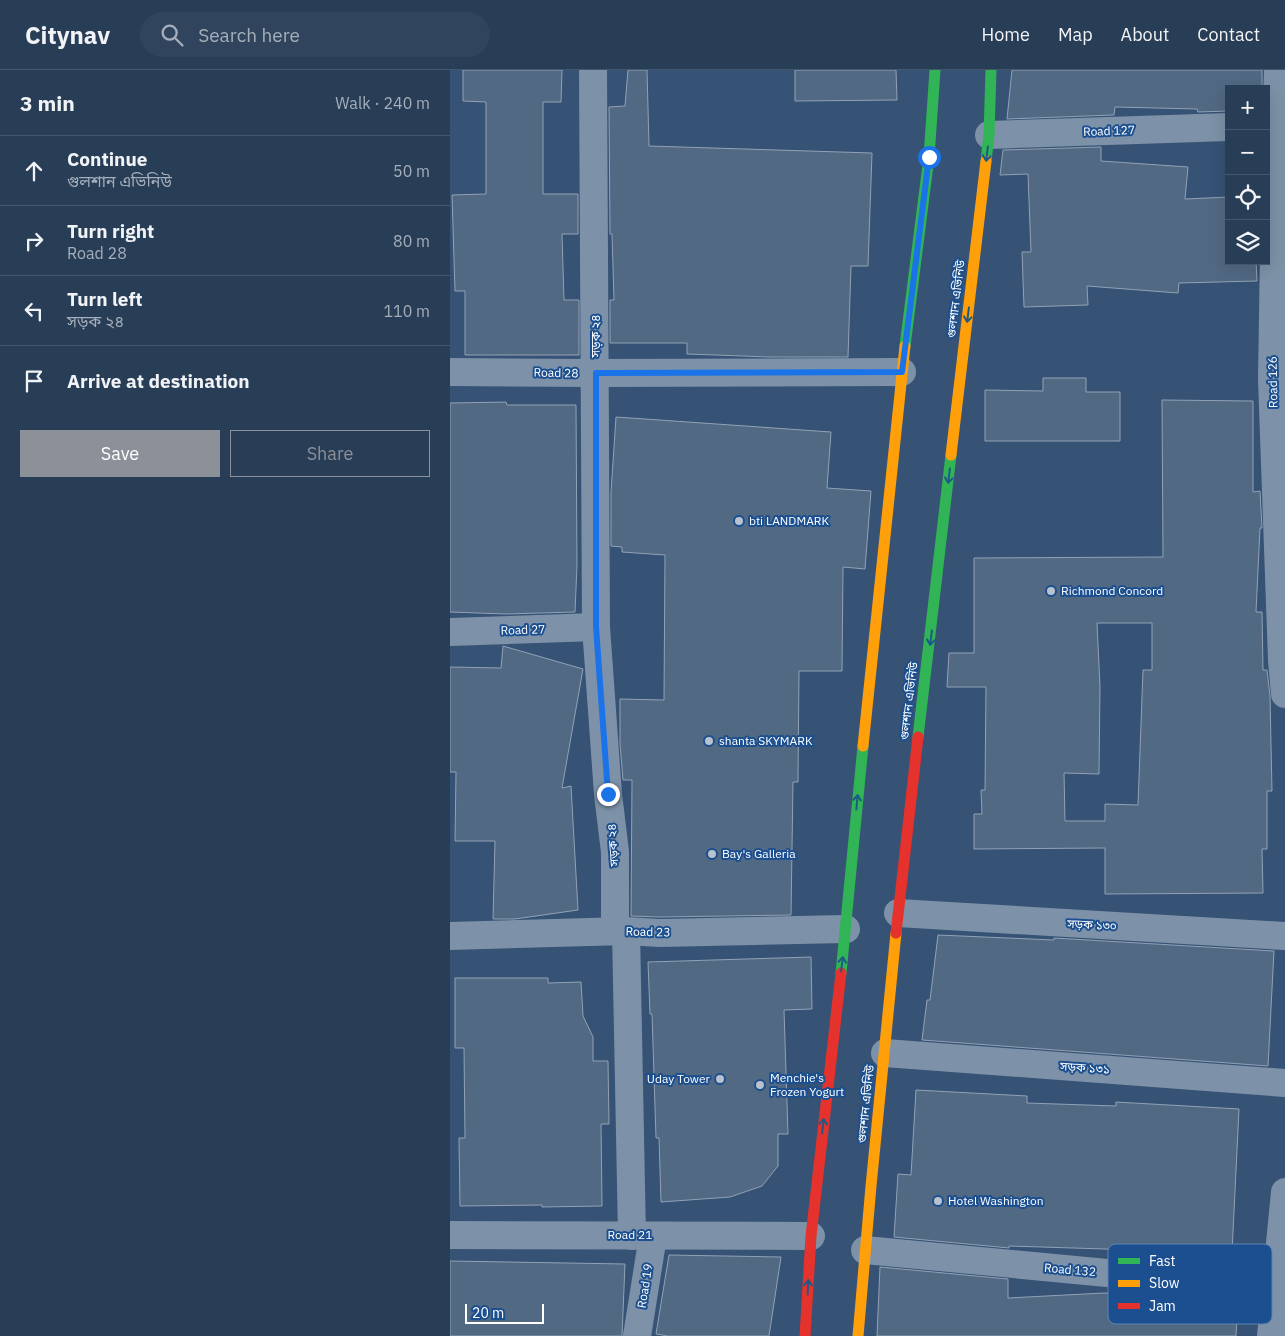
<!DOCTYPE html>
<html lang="en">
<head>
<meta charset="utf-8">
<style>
	:root { --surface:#283e57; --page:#30455d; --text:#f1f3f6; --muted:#a5aeba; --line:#44576d; --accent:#8c9099 }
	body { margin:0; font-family:"IBM Plex Sans","Noto Sans Bengali",sans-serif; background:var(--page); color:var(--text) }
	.controls { position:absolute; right:15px; top:15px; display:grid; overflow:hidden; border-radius:0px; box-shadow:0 5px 20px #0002 }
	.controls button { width:45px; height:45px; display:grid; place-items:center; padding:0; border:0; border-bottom:1px solid var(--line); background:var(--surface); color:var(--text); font:25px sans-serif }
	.scale { position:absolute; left:15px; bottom:12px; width:79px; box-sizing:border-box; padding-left:5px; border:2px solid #fff; border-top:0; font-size:14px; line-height:18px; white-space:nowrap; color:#fff; -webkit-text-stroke:4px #1b4f8f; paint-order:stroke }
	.stop { position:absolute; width:15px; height:15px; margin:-11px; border:4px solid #1a73e8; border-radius:50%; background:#fff }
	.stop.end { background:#1a73e8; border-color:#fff; box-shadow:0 1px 5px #0008 }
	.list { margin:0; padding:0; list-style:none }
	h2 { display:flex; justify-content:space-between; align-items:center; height:65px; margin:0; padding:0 20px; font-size:21px }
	h2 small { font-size:16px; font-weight:400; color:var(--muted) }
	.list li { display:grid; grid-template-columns:32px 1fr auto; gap:15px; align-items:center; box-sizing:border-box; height:70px; padding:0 20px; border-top:1px solid var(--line) }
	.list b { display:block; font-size:19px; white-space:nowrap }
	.list p { margin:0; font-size:16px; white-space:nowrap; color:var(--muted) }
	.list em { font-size:16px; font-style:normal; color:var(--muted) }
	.actions { display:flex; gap:10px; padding:15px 20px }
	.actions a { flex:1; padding:11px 0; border:1px solid var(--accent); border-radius:0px; text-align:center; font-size:18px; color:var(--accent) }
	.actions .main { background:var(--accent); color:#fff }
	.icon { flex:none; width:28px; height:28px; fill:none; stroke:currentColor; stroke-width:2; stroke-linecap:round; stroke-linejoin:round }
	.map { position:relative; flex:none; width:835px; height:1266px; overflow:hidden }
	header { display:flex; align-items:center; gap:30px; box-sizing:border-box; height:70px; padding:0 25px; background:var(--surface); border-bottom:1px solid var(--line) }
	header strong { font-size:24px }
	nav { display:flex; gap:28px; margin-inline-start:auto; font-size:18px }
	.search { width:350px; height:45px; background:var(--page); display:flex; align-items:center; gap:12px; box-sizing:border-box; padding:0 18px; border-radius:28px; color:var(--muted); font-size:19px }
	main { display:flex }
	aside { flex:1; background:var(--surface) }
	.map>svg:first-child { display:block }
	.building { fill:#526984; stroke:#92a2b6; fill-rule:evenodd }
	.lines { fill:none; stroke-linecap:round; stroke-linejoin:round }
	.street { stroke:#7d92a8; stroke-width:28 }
	.fast { stroke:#30b455; stroke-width:11 }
	.slow { stroke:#ff9f0a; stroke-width:11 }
	.jam { stroke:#e5322d; stroke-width:11 }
	.oneway { stroke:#1d5989 }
	.route { stroke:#1a73e8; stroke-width:6 }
	.poi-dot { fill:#b9c2ce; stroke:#1b4f8f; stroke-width:2 }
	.labels { text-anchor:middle; stroke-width:4; stroke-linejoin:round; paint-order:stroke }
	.street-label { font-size:12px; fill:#fff; stroke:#1b4f8f }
	.poi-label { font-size:12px; fill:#fff; stroke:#1b4f8f; text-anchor:start }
	.key { fill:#1b4f8f; stroke:#5f84b1; stroke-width:1 }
	.key-label { font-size:14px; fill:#fff }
</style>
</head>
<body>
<header>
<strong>Citynav</strong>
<div class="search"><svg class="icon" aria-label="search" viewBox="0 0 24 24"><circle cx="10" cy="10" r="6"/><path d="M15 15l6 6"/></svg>Search here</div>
<nav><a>Home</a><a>Map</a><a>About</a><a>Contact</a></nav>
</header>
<main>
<aside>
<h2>3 min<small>Walk · 240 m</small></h2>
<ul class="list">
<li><svg class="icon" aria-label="ahead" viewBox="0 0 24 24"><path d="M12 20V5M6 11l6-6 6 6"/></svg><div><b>Continue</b><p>গুলশান এভিনিউ</p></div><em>50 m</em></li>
<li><svg class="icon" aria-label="right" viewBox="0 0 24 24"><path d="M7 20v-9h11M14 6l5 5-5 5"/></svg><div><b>Turn right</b><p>Road 28</p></div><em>80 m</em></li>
<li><svg class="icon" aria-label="left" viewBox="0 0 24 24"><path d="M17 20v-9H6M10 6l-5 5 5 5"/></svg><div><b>Turn left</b><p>সড়ক ২৪</p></div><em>110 m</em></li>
<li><svg class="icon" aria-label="arrive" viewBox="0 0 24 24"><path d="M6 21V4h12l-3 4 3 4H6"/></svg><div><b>Arrive at destination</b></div></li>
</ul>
<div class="actions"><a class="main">Save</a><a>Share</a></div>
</aside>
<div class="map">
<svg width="835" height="1266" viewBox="0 0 835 1266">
	<rect width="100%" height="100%" fill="#365274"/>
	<g class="building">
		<path d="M13 0H112L111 32H93V124H128V164H112L114 230H129V285H15V221H5L2 125 36 124V32L13 31Z"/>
		<path d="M178 0H197L199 76 422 83 418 196H401L398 287H319L237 284V273H160V230H164L162 164H160L159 37 175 36Z"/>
		<path d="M345 0H446L447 30 345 31Z"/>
		<path d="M562 0H812V19H779V41L748 42 747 39 665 37 664 45 557 49Z"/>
		<path d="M651 77V91L738 97 735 129 779 127V191H806L807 211 729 213 728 223 637 216 638 235 574 237 572 182H581L578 104 550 105 553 80Z"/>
		<path d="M593 308H636V322H670V371H535V320L593 321Z"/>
		<path d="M712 330 803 331V422L810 421 812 458H810L806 542H812L813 600H817L820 626 822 721H817V779H812L813 823 655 824V778L524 779V744H532L531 720H535L536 617H497L499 583H524V488L713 487ZM647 553H702V600H693L688 735 655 734V751H615L614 703 649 704 650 617Z"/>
		<path d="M56 332 57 335H126L127 495 125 542 56 544 0 542V333Z"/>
		<path d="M166 347 381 362 377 418 421 421 415 499 393 497 392 601H349L348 712H343L341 845 210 847 181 846 182 710H173L170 674V629L214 630 215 485 172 482V477L161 476V422Z"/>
		<path d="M53 576 133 599 112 718 121 716 128 840 65 849H43L45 771H5L6 702H0V597L51 598Z"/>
		<path d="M488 865 604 870V868L824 881 818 996 472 970 477 930H480Z"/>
		<path d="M361 887 362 939 334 940 338 1064H328V1096L312 1116 280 1127 211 1132 209 1068H206L202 944H200L198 892Z"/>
		<path d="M5 908H98V913L131 912 133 946 143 967V991H158L159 1054H151L152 1136 92 1137V1135L10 1136 9 1068H15L14 978H5Z"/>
		<path d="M466 1020 577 1026V1033L666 1036V1032L789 1039 782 1183 559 1176V1178L444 1167 448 1104 461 1105Z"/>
		<path d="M219 1185 331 1187 319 1266H218L206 1264Z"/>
		<path d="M0 1191 175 1194 172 1266H0Z"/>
		<path d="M430 1197 558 1209V1228L654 1223 746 1227 788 1231 786 1266H427Z"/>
	</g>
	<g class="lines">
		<g class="street">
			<path d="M143 0 146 557 158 724 165 782V861"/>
			<path d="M828 0 826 56 822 309 832 590 835 624"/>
			<path d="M539 65 779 57"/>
			<path d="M0 302 146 303 452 302"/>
			<path d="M0 562 146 557"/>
			<path d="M448 843 835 866"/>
			<path d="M176 861 182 1166"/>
			<path d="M0 866 176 861 210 863 396 859"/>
			<path d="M435 983 835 1013"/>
			<path d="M0 1165 361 1166"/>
			<path d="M415 1180 826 1219"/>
			<path d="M187 1266 203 1166"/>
			<path d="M821 1266 835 1122"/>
		</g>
		<g class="fast">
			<path d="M536 91 539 65 541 0"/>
			<path d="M455 276 479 87 485 0"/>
			<path d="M468 667 501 385"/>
			<path d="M391 903 413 676"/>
		</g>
		<g class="slow">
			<path d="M501 385 536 91"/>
			<path d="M413 676 455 276"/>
			<path d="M408 1266 421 1116 446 863"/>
		</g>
		<g class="jam">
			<path d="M446 863 468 667"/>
			<path d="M355 1266 361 1166 391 903"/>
		</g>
	</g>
	<defs><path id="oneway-shaft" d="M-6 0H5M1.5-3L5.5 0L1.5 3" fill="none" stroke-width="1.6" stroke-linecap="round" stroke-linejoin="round" transform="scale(1.25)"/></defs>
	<g class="oneway">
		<use href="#oneway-shaft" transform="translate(537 84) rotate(97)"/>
		<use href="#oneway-shaft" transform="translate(518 245) rotate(97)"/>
		<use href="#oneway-shaft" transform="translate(499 406) rotate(97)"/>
		<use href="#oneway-shaft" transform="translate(481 568) rotate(97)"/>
		<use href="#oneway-shaft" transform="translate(407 732) rotate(-85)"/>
		<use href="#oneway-shaft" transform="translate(392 894) rotate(-83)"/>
		<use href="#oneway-shaft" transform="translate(373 1056) rotate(-83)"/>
		<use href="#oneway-shaft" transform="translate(358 1217) rotate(-87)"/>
	</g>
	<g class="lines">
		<path class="route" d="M158 724 146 557V303L452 302 479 87"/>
	</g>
	<g class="poi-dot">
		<circle cx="289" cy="451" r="5"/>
		<circle cx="601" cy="521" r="5"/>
		<circle cx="259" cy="671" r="5"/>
		<circle cx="262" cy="784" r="5"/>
		<circle cx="270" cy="1009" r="5"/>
		<circle cx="310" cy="1015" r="5"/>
		<circle cx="488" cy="1131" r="5"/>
	</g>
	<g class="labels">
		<g class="street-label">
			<text transform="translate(659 61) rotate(-2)" y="4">Road 127</text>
			<text transform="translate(506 229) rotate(-83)" y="4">গুলশান এভিনিউ</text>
			<text transform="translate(146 266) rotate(-90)" y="4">সড়ক ২৪</text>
			<text transform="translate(106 303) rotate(1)" y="4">Road 28</text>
			<text transform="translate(823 312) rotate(-91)" y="4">Road 126</text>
			<text transform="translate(73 560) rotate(-2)" y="4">Road 27</text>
			<text transform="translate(459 631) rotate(-83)" y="4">গুলশান এভিনিউ</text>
			<text transform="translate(163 775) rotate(-94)" y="4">সড়ক ২৪</text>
			<text transform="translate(642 855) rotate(3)" y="4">সড়ক ১৩০</text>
			<text transform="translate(198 862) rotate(1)" y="4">Road 23</text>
			<text transform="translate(635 998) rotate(4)" y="4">সড়ক ১৩১</text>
			<text transform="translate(416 1034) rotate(-84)" y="4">গুলশান এভিনিউ</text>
			<text x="180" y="1169">Road 21</text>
			<text transform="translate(620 1200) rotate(5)" y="4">Road 132</text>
			<text transform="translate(195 1216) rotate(-81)" y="4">Road 19</text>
		</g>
		<g class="poi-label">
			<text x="299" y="455">bti LANDMARK</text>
			<text x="611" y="525">Richmond Concord</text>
			<text x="269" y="675">shanta SKYMARK</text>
			<text x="272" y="788">Bay's Galleria</text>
			<text x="320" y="1012">Menchie's<tspan x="320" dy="14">Frozen Yogurt</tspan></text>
			<text x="260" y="1013" text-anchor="end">Uday Tower</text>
			<text x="498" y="1135">Hotel Washington</text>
		</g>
	</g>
	<rect x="658" y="1174" width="164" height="80" rx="8" class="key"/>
	<rect x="668" y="1188" width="22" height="6" fill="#30b455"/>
	<rect x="668" y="1210" width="22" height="7" fill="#ff9f0a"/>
	<rect x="668" y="1233" width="22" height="6" fill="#e5322d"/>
	<g class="key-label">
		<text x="699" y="1196">Fast</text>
		<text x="699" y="1218">Slow</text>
		<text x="699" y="1241">Jam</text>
	</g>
</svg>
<div class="controls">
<button>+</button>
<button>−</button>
<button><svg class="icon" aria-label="locate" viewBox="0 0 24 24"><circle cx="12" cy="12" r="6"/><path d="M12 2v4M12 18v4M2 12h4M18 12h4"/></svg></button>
<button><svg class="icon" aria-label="layers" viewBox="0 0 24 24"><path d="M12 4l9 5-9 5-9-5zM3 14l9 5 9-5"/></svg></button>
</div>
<div class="scale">20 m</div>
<div class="stop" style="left:479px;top:87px"></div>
<div class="stop end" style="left:158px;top:724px"></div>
</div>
</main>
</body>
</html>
